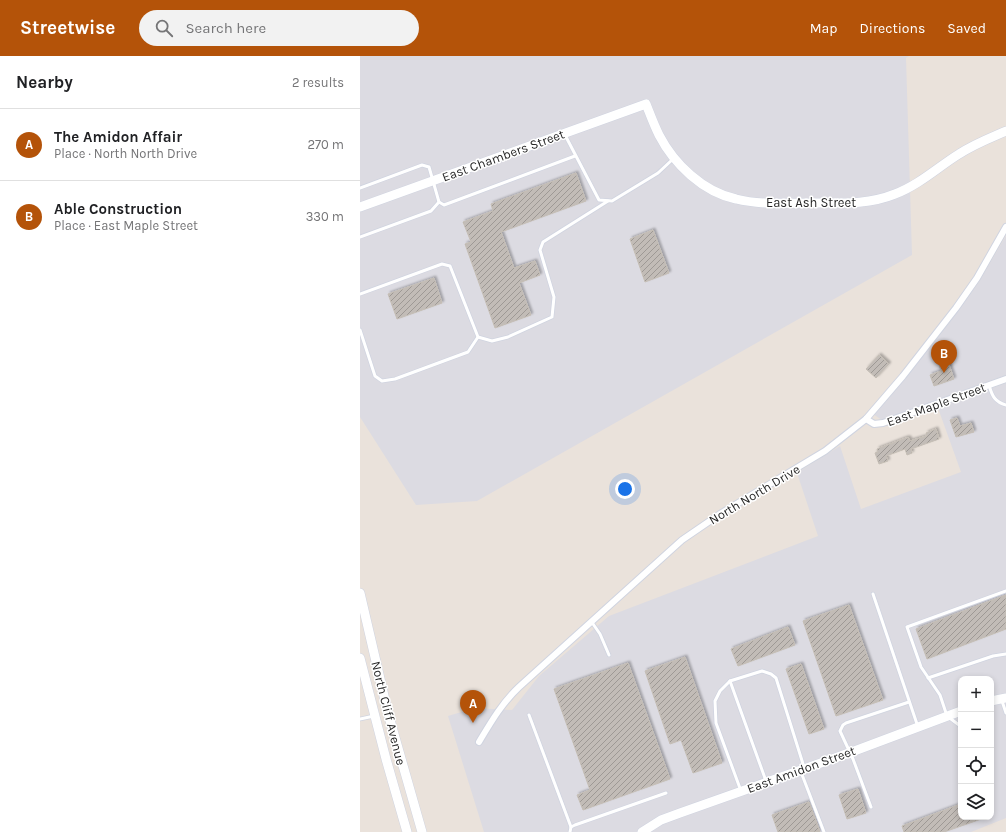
<!DOCTYPE html>
<html lang="en">
<head>
<meta charset="utf-8">
<style>
	:root { --surface:#fff; --page:#f2f2f2; --text:#202124; --muted:#757577; --line:#e0e0e0; --accent:#b45309 }
	body { margin:0; font-family:Karla,sans-serif; background:var(--page); color:var(--text) }
	.controls { position:absolute; right:12px; bottom:12px; display:grid; overflow:hidden; border-radius:8px; box-shadow:0 2px 6px #0003 }
	.controls button { width:36px; height:36px; display:grid; place-items:center; padding:0; border:0; border-bottom:1px solid var(--line); background:var(--surface); color:var(--text); font:20px sans-serif }
	.you { position:absolute; left:265px; top:433px; width:14px; height:14px; margin:-10px; border:3px solid #fff; border-radius:50%; background:#1a73e8; box-shadow:0 0 0 6px #1a73e833 }
	.badge { display:grid; place-items:center; width:26px; height:26px; border-radius:50%; background:var(--accent); color:#fff; font-size:13px; font-weight:700 }
	.pin { position:absolute; translate:-50% -33px; filter:drop-shadow(0 1px 2px #0008) }
	.pin::after { content:''; position:absolute; top:21px; width:14px; height:12px; background:inherit; clip-path:polygon(0 0,100% 0,50% 100%) }
	.list { margin:0; padding:0; list-style:none }
	h2 { display:flex; justify-content:space-between; align-items:center; height:52px; margin:0; padding:0 16px; font-size:17px }
	h2 small { font-size:13px; font-weight:400; color:var(--muted) }
	.list li { display:grid; grid-template-columns:26px 1fr auto; gap:12px; align-items:center; box-sizing:border-box; height:72px; padding:0 16px; border-top:1px solid var(--line) }
	.list b { display:block; font-size:15px; white-space:nowrap }
	.list p { margin:0; font-size:13px; white-space:nowrap; color:var(--muted) }
	.list em { font-size:13px; font-style:normal; color:var(--muted) }
	.icon { flex:none; width:22px; height:22px; fill:none; stroke:currentColor; stroke-width:2; stroke-linecap:round; stroke-linejoin:round }
	.map { position:relative; flex:none; width:646px; height:776px; overflow:hidden }
	header { display:flex; align-items:center; gap:24px; box-sizing:border-box; height:56px; padding:0 20px; background:var(--accent); color:#fff }
	header strong { font-size:19px }
	nav { display:flex; gap:22px; margin-inline-start:auto; font-size:14px }
	.search { width:280px; height:36px; background:var(--page); display:flex; align-items:center; gap:10px; box-sizing:border-box; padding:0 14px; border-radius:22px; color:var(--muted); font-size:15px }
	main { display:flex }
	aside { flex:1; background:var(--surface) }
	.map>svg:first-child { display:block }
	.industrial { fill:#dcdbe2; fill-rule:evenodd }
	.building { fill:url(#building-hatch); stroke:#c5beb5; filter:url(#shadow) }
	.lines { fill:none; stroke-linecap:round; stroke-linejoin:round }
	.lane-casing { stroke:#d0d4e0; stroke-width:4.5 }
	.street-casing { stroke:#d0d4e0; stroke-width:8 }
	.secondary-casing { stroke:#d0d4e0; stroke-width:10 }
	.lane { stroke:#fff; stroke-width:3 }
	.street { stroke:#fff; stroke-width:6 }
	.secondary { stroke:#fff; stroke-width:9 }
	.labels { text-anchor:middle; stroke-width:3; stroke-linejoin:round; paint-order:stroke }
	.street-label { font-size:13px; fill:#282828; stroke:#fff }
</style>
</head>
<body>
<header>
<strong>Streetwise</strong>
<div class="search"><svg class="icon" aria-label="search" viewBox="0 0 24 24"><circle cx="10" cy="10" r="6"/><path d="M15 15l6 6"/></svg>Search here</div>
<nav><a>Map</a><a>Directions</a><a>Saved</a></nav>
</header>
<main>
<aside>
<h2>Nearby<small>2 results</small></h2>
<ul class="list">
<li><span class="badge">A</span><div><b>The Amidon Affair</b><p>Place · North North Drive</p></div><em>270 m</em></li>
<li><span class="badge">B</span><div><b>Able Construction</b><p>Place · East Maple Street</p></div><em>330 m</em></li>
</ul>
</aside>
<div class="map">
<svg width="646" height="776" viewBox="0 0 646 776">
	<defs>
		<pattern id="building-hatch" width="6" height="6" patternUnits="userSpaceOnUse"><rect width="6" height="6" fill="#c2bcb7"/><path d="M-1 1l2-2M0 6l6-6M5 7l2-2" fill="none" stroke="#9e9995"/></pattern>
		<filter id="shadow"><feDropShadow dx="2" dy="-2" stdDeviation="1" flood-color="#0004"/></filter>
	</defs>
	<rect width="100%" height="100%" fill="#eae2db"/>
	<g class="industrial">
		<path d="M0 0H549L546 2 552 199 117 445 56 449 0 361Z"/>
		<path d="M646 180V319L522 364 513 358 574 286 619 226Z"/>
		<path d="M646 327V762L611 776H124L88 660 115 652 152 654 179 620 249 560 458 480 437 417 480 390 501 453 601 416 578 352ZM601 623H631V761H601Z"/>
	</g>
	<g class="building">
		<path d="M216 117 226 145 141 176 154 212 175 205 180 219 159 227 171 259 135 272 105 188 111 186 103 166 133 155 131 148Z"/>
		<path d="M293 174 309 217 285 226 270 183Z"/>
		<path d="M74 222 82 247 37 263 28 238Z"/>
		<path d="M519 299 529 308 516 322 506 313Z"/>
		<path d="M587 303 594 323 574 330 570 319 581 315 578 306Z"/>
		<path d="M597 362 600 370 611 367 614 376 596 381 590 364Z"/>
		<path d="M576 373 579 383 551 393 552 397 547 399 545 393 526 400 528 405 519 408 515 397 518 396 517 393 546 382H549L550 385 567 380 566 377Z"/>
		<path d="M646 539V573L567 603 556 573Z"/>
		<path d="M489 549 523 644 476 660 443 565Z"/>
		<path d="M428 571 435 589 378 610 371 593Z"/>
		<path d="M325 601 362 707 333 717 321 684 310 688 285 615Z"/>
		<path d="M268 607 310 723 223 754 217 739 230 734 194 633Z"/>
		<path d="M441 608 464 673 449 678 426 613Z"/>
		<path d="M498 733 506 757 487 763 479 739Z"/>
		<path d="M449 746 460 776H418L412 759Z"/>
		<path d="M601 748V761L624 762 584 776H544L542 770Z"/>
	</g>
	<g class="lines">
		<g class="lane-casing">
			<g id="lane">
				<path d="M205 79 239 144 252 145 298 117 313 103"/>
				<path d="M0 132 62 109 69 111 79 146 84 149 215 100"/>
				<path d="M0 181 71 155 79 146"/>
				<path d="M0 238 82 208 90 210 118 281 132 285 148 281 192 261 194 241 180 194 183 186 248 145"/>
				<path d="M0 274 15 320 22 325 35 323 108 296 118 281"/>
				<path d="M629 329C632 340 635 346 646 349"/>
				<path d="M513 538 558 671"/>
				<path d="M231 565 240 578 249 599"/>
				<path d="M568 622 633 600 646 598"/>
				<path d="M370 625 406 725"/>
				<path d="M642 645 646 657"/>
				<path d="M169 659 211 771"/>
				<path d="M0 663 14 660"/>
				<path d="M601 673 599 669 587 660 580 639 561 611 547 571 646 535"/>
				<path d="M441 716 464 776"/>
				<path d="M381 735 356 667 355 645 360 635 370 625 402 615 411 618 416 622 444 711"/>
				<path d="M511 751 493 703 480 675 483 669 486 667 549 646"/>
				<path d="M210 776 211 771 215 769 306 737"/>
			</g>
		</g>
		<g class="street-casing">
			<g id="street">
				<path d="M506 363 514 368 523 367 646 323"/>
				<path d="M119 686C131 666 142 647 159 631L322 484 360 458 465 395 506 363 543 320 596 252 617 222 646 171"/>
			</g>
		</g>
		<g class="secondary-casing">
			<g id="secondary">
				<path d="M0 151 286 48C290 58 294 69 299 79 314 108 343 136 376 143 400 149 426 147 452 147 480 147 508 149 535 138 559 129 578 111 599 98 614 88 630 82 646 75"/>
				<path d="M0 537 28 657 62 776"/>
				<path d="M0 602 26 703 47 776"/>
				<path d="M631 645 646 642"/>
				<path d="M282 776 301 764 320 757 489 697 601 655"/>
			</g>
		</g>
		<use href="#lane" class="lane"/>
		<use href="#street" class="street"/>
		<use href="#secondary" class="secondary"/>
	</g>
	<g class="labels">
		<g class="street-label">
			<text transform="translate(143 99) rotate(-20)" y="5">East Chambers Street</text>
			<text x="451" y="151">East Ash Street</text>
			<text transform="translate(576 348) rotate(-20)" y="5">East Maple Street</text>
			<text transform="translate(394 438) rotate(-31)" y="5">North North Drive</text>
			<text transform="translate(29 657) rotate(76)" y="5">North Cliff Avenue</text>
			<text transform="translate(441 713) rotate(-20)" y="5">East Amidon Street</text>
		</g>
	</g>
</svg>
<div class="controls">
<button>+</button>
<button>−</button>
<button><svg class="icon" aria-label="locate" viewBox="0 0 24 24"><circle cx="12" cy="12" r="6"/><path d="M12 2v4M12 18v4M2 12h4M18 12h4"/></svg></button>
<button><svg class="icon" aria-label="layers" viewBox="0 0 24 24"><path d="M12 4l9 5-9 5-9-5zM3 14l9 5 9-5"/></svg></button>
</div>
<div class="you"></div>
<div class="pin badge" style="left:113px;top:667px">A</div>
<div class="pin badge" style="left:584px;top:317px">B</div>
</div>
</main>
</body>
</html>
